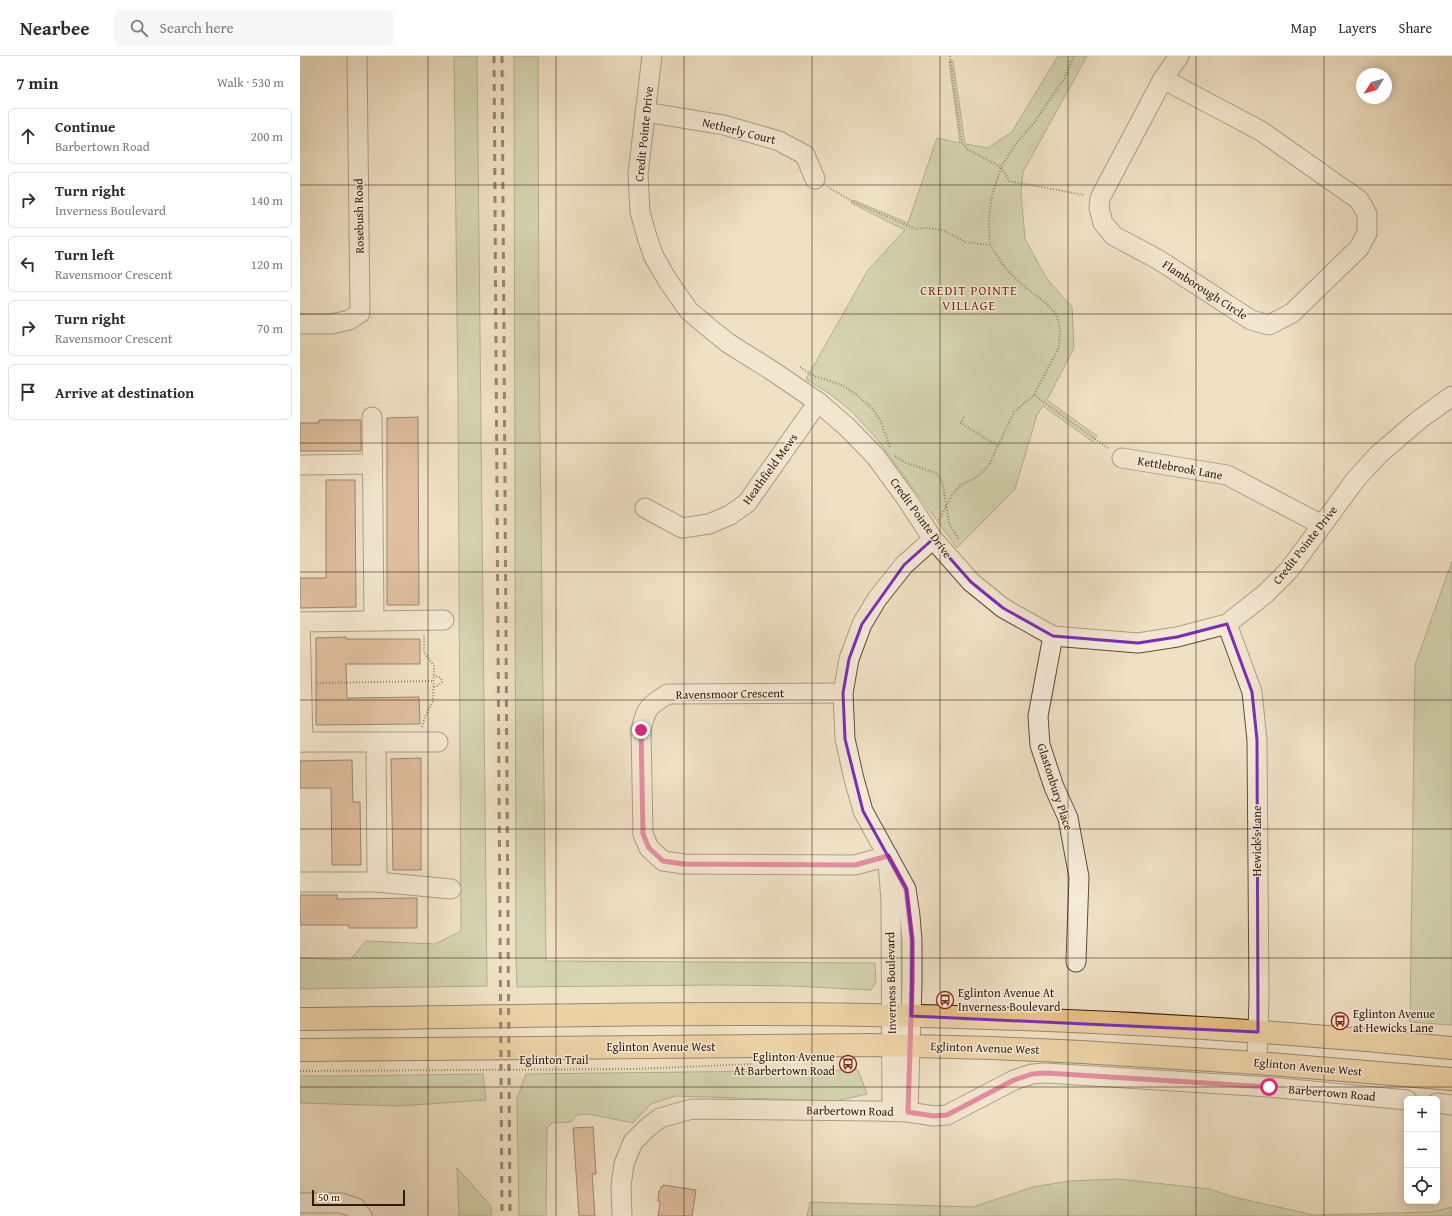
<!DOCTYPE html>
<html lang="en">
<head>
<meta charset="utf-8">
<style>
	:root { --surface:#fff; --page:#f7f7f7; --text:#2b2b33; --muted:#7c7c81; --line:#e1e1e2 }
	body { margin:0; font-family:"Gentium Book Plus",serif; background:var(--page); color:var(--text) }
	.controls { position:absolute; right:12px; bottom:12px; display:grid; overflow:hidden; border-radius:6px; box-shadow:0 2px 10px #0003 }
	.controls button { width:36px; height:36px; display:grid; place-items:center; padding:0; border:0; border-bottom:1px solid var(--line); background:var(--surface); color:var(--text); font:20px sans-serif }
	.compass { position:absolute; left:1056px; top:12px; width:36px; height:36px; border-radius:50%; background:var(--surface); box-shadow:0 2px 10px #0003; rotate:233deg }
	.scale { position:absolute; left:12px; bottom:10px; width:93px; box-sizing:border-box; padding-left:4px; border:2px solid #31190d; border-top:0; font-size:11px; line-height:14px; white-space:nowrap; color:#31190d; -webkit-text-stroke:3px #f5ecd9; paint-order:stroke }
	.stop { position:absolute; width:12px; height:12px; margin:-9px; border:3px solid #db2777; border-radius:50%; background:#fff }
	.stop.end { background:#db2777; border-color:#fff; box-shadow:0 1px 4px #0008 }
	.list { margin:0; padding:0; list-style:none }
	h2 { display:flex; justify-content:space-between; align-items:center; height:52px; margin:0; padding:0 16px; font-size:17px }
	h2 small { font-size:13px; font-weight:400; color:var(--muted) }
	.list li { display:grid; grid-template-columns:26px 1fr auto; gap:12px; align-items:center; box-sizing:border-box; height:56px; margin:0 8px 8px; padding:0 8px; border:1px solid var(--line); border-radius:6px }
	.list b { display:block; font-size:15px; white-space:nowrap }
	.list p { margin:0; font-size:13px; white-space:nowrap; color:var(--muted) }
	.list em { font-size:13px; font-style:normal; color:var(--muted) }
	.icon { flex:none; width:22px; height:22px; fill:none; stroke:currentColor; stroke-width:2; stroke-linecap:round; stroke-linejoin:round }
	.map { position:relative; flex:none; width:1152px; height:1160px; overflow:hidden }
	header { display:flex; align-items:center; gap:24px; box-sizing:border-box; height:56px; padding:0 20px; background:var(--surface); border-bottom:1px solid var(--line) }
	header strong { font-size:19px }
	nav { display:flex; gap:22px; margin-inline-start:auto; font-size:14px }
	.search { width:280px; height:36px; background:var(--page); display:flex; align-items:center; gap:10px; box-sizing:border-box; padding:0 14px; border-radius:6px; color:var(--muted); font-size:15px }
	main { display:flex }
	aside { flex:1; background:var(--surface) }
	.map>svg:first-child { display:block }
	.green { fill:#b4c498; stroke:#726e52 }
	.building { fill:#cf9571; stroke:#31190d }
	.lines { fill:none; stroke-linecap:round; stroke-linejoin:round }
	.minor-casing { stroke:#604b3b; stroke-width:21 }
	.major-casing { stroke:#31190d; stroke-width:24 }
	.path { stroke:#31190d; stroke-width:2; stroke-dasharray:1 2; stroke-linecap:butt }
	.minor { stroke:#f5ecd9; stroke-width:19 }
	.major { stroke:#e8c082; stroke-width:22 }
	.rail { stroke:#31190d; stroke-width:3; stroke-dasharray:7 7; stroke-linecap:butt }
	.route { stroke:#db2777; stroke-width:5 }
	.marked { fill:none; stroke:#7b2cbf; stroke-width:3; stroke-linejoin:round }
	.grid { fill:none; stroke:#31190d; stroke-width:1; stroke-opacity:0.55 }
	.labels { text-anchor:middle; stroke-width:3; stroke-linejoin:round; paint-order:stroke }
	.street-label { font-size:12px; fill:#31190d; stroke:#f5ecd9 }
	.poi-label { font-size:12px; fill:#31190d; stroke:#f5ecd9; text-anchor:start }
	.neighbourhood-label { font-size:13px; letter-spacing:1px; fill:#7a1f14; stroke:#f5ecd9 }
</style>
</head>
<body>
<header>
<strong>Nearbee</strong>
<div class="search"><svg class="icon" aria-label="search" viewBox="0 0 24 24"><circle cx="10" cy="10" r="6"/><path d="M15 15l6 6"/></svg>Search here</div>
<nav><a>Map</a><a>Layers</a><a>Share</a></nav>
</header>
<main>
<aside>
<h2>7 min<small>Walk · 530 m</small></h2>
<ul class="list">
<li><svg class="icon" aria-label="ahead" viewBox="0 0 24 24"><path d="M12 20V5M6 11l6-6 6 6"/></svg><div><b>Continue</b><p>Barbertown Road</p></div><em>200 m</em></li>
<li><svg class="icon" aria-label="right" viewBox="0 0 24 24"><path d="M7 20v-9h11M14 6l5 5-5 5"/></svg><div><b>Turn right</b><p>Inverness Boulevard</p></div><em>140 m</em></li>
<li><svg class="icon" aria-label="left" viewBox="0 0 24 24"><path d="M17 20v-9H6M10 6l-5 5 5 5"/></svg><div><b>Turn left</b><p>Ravensmoor Crescent</p></div><em>120 m</em></li>
<li><svg class="icon" aria-label="right" viewBox="0 0 24 24"><path d="M7 20v-9h11M14 6l5 5-5 5"/></svg><div><b>Turn right</b><p>Ravensmoor Crescent</p></div><em>70 m</em></li>
<li><svg class="icon" aria-label="arrive" viewBox="0 0 24 24"><path d="M6 21V4h12l-3 4 3 4H6"/></svg><div><b>Arrive at destination</b></div></li>
</ul>
</aside>
<div class="map">
<svg width="1152" height="1160" viewBox="0 0 1152 1160">
	<rect width="100%" height="100%" fill="#efe1c4"/>
	<filter id="stains"><feTurbulence type="fractalNoise" baseFrequency=".005" numOctaves="4"/><feColorMatrix values="0 0 0 0 .2 0 0 0 0 .09 0 0 0 0 .02 0 0 0 .5 -.17"/></filter>
	<radialGradient id="worn" r=".72"><stop offset=".6" stop-color="#630" stop-opacity="0"/><stop offset="1" stop-color="#630" stop-opacity=".3"/></radialGradient>
	<g class="green">
		<path d="M154 0H177L187 930 0 933V902L50 904 66 885 135 888 161 875 158 345Z"/>
		<path d="M214 0H238L239 291 246 905 575 907 576 926 571 934 492 930 416 929 217 931 216 905Z"/>
		<path d="M758 0H787L723 116 721 137 725 183 747 223 772 251 774 292 747 344 797 380 793 386 743 350 737 359 715 433 657 492 577 383 551 355 530 338 506 323 568 214 605 174 551 147 553 144 608 167 637 82 660 87 649 5H653L665 88 688 92 712 76Z"/>
		<path d="M1152 505V969L1110 966 1115 609Z"/>
		<path d="M558 1014 567 1038 536 1045 375 1040 351 1048 333 1067 288 1058 277 1059 271 1066 252 1067 247 1072 246 1160H219L217 1042 226 1018Z"/>
		<path d="M183 1018 186 1044 99 1050 0 1047V1020H46Z"/>
		<path d="M157 1112 191 1150V1160H159Z"/>
		<path d="M819 1123 909 1133 933 1141 1014 1159 1132 1156 1152 1151V1160H507L510 1146 673 1151 733 1131 770 1125Z"/>
	</g>
	<g class="building">
		<path d="M118 361 119 549H87V362Z"/>
		<path d="M19 364H61V395H0V367H19Z"/>
		<path d="M26 424H55L56 551 0 552V522H26Z"/>
		<path d="M46 581V583H120V608H46L47 642 119 641 120 668 16 669V582Z"/>
		<path d="M121 702V814H93L91 703Z"/>
		<path d="M52 704 53 746H60L61 809H32L31 732H0V705Z"/>
		<path d="M0 839H37V843L117 842V872H49V869H0Z"/>
		<path d="M293 1071 296 1118H292L295 1160H279L273 1072Z"/>
		<path d="M363 1129 396 1134 392 1160H358L360 1148V1145H358L359 1135H360L361 1131H363Z"/>
	</g>
	<g class="lines">
		<g class="minor-casing">
			<g id="minor">
				<path d="M352 0 338 118 340 156 347 181 354 201 368 225 389 255 413 275 428 287 474 316 518 346 548 372 576 401 606 442 633 483 671 526 703 552 753 580 838 587 877 581 927 568 965 538 989 514 1056 423 1079 398 1120 363 1152 340"/>
				<path d="M863 23 961 75 1059 144 1067 158V177L1059 192 992 257 969 269 951 264 859 204 814 180 803 167 799 152 800 142 863 23 879 0"/>
				<path d="M345 56 424 69 479 85 505 99 515 123"/>
				<path d="M0 268H32L49 264 60 257 57 0"/>
				<path d="M72 361 74 565"/>
				<path d="M822 402 927 419 1022 469"/>
				<path d="M0 409 73 408"/>
				<path d="M345 452 382 472 409 468 430 459 447 447 518 346"/>
				<path d="M0 566 144 564"/>
				<path d="M0 566 3 686"/>
				<path d="M927 568 952 636 957 684 959 942 957 1007"/>
				<path d="M753 580 738 660 740 689 754 731 768 762 779 821 776 906"/>
				<path d="M543 637 368 638C348 650 346 652 341 674L343 778 349 792 363 805 384 808 555 809 588 800"/>
				<path d="M0 686H138"/>
				<path d="M76 686 77 826"/>
				<path d="M588 807 591 845 592 1055"/>
				<path d="M0 826H77L151 833"/>
				<path d="M1137 1047 1152 1049"/>
				<path d="M608 1056 612 928V884L610 860 606 833 563 755 554 723 545 683 543 637 549 603 562 568 577 543 604 509 633 483"/>
				<path d="M0 1147H41L56 1152 62 1160"/>
				<path d="M322 1160 321 1130 324 1108 333 1086 347 1072 360 1062 392 1053 574 1055 608 1056 634 1060 647 1059 714 1024 732 1018 746 1017 969 1031 1107 1044"/>
			</g>
		</g>
		<g class="major-casing">
			<g id="major">
				<path d="M0 963C189 961 379 956 568 959 763 962 958 973 1152 992"/>
				<path d="M0 994 571 989 692 992 782 996 957 1007 1152 1023"/>
			</g>
		</g>
		<g class="path">
			<path d="M650 0 662 87 667 93 701 111 709 125 784 139"/>
			<path d="M528 131 553 146 616 173 628 172 642 174 666 186 690 189"/>
			<path d="M500 311 514 320 542 329 557 339 572 352 581 366 590 391"/>
			<path d="M734 339 809 393"/>
			<path d="M664 361 661 367 698 390"/>
			<path d="M595 400 604 406 636 417 640 422 643 429 649 467 659 484"/>
			<path d="M639 464 652 439 662 428 677 421 689 409 714 356 734 339 759 291 760 271 756 258 745 246 727 233 706 213 690 189 689 164 691 143 701 111 717 86 733 68 764 23 774 0"/>
			<path d="M17 627 134 625"/>
			<path d="M134 631 139 629 142 626 141 622 134 619"/>
			<path d="M122 671 125 661 133 645 134 610 124 596V579"/>
			<path d="M0 1015 333 1013 453 1008"/>
		</g>
		<use href="#minor" class="minor"/>
		<use href="#major" class="major"/>
		<g class="rail">
			<path d="M194 0 202 1160"/>
			<path d="M202 0 210 1160"/>
		</g>
	</g>
	<g class="lines">
		<path class="route" d="M341 674 343 778 349 792 363 805 384 808 555 809 588 800 606 833 612 884V928L608 1056 634 1060 647 1059 714 1024 732 1018 746 1017 969 1031"/>
	</g>
	<path d="M0 0H1152V1160H0ZM633 483 671 526 703 552 753 580 838 587 877 581 927 568 952 636 957 684 958 976 611 960 612 884 606 833 563 755 545 683 543 637 549 603 562 568 604 509Z" fill="#efe1c4" fill-opacity=".55" fill-rule="evenodd"/>
	<path class="marked" d="M633 483 671 526 703 552 753 580 838 587 877 581 927 568 952 636 957 684 958 976 611 960 612 884 606 833 563 755 545 683 543 637 549 603 562 568 604 509Z"/>
	<path class="grid" d="M128 0V1160M256 0V1160M384 0V1160M512 0V1160M640 0V1160M768 0V1160M896 0V1160M1024 0V1160M0 129H1152M0 258H1152M0 387H1152M0 516H1152M0 644H1152M0 773H1152M0 902H1152M0 1031H1152"/>
	<defs>
		<g id="bus-ring" transform="scale(0.9)"><circle r="9.5" fill="#f5ecd9" stroke="#8f2418" stroke-width="1.5"/><path d="M-5-6H5V4H4V6H2V4H-2V6H-4V4H-5ZM-3.5-4V0h7V-4ZM-3.5 1.2v1.5H-2V1.2ZM2 1.2v1.5H3.5V1.2Z" fill="#8f2418"/></g>
	</defs>
	<g fill-rule="evenodd">
		<use href="#bus-ring" x="645" y="944"/>
		<use href="#bus-ring" x="1040" y="965"/>
		<use href="#bus-ring" x="548" y="1008"/>
	</g>
	<g class="labels">
		<g class="street-label">
			<text transform="translate(439 75) rotate(14)" y="4">Netherly Court</text>
			<text transform="translate(344 78) rotate(-84)" y="4">Credit Pointe Drive</text>
			<text transform="translate(59 160) rotate(-91)" y="4">Rosebush Road</text>
			<text transform="translate(905 234) rotate(33)" y="4">Flamborough Circle</text>
			<text transform="translate(880 412) rotate(10)" y="4">Kettlebrook Lane</text>
			<text transform="translate(470 413) rotate(-54)" y="4">Heathfield Mews</text>
			<text transform="translate(621 462) rotate(54)" y="4">Credit Pointe Drive</text>
			<text transform="translate(1005 489) rotate(-52)" y="4">Credit Pointe Drive</text>
			<text transform="translate(430 638) rotate(-1)" y="4">Ravensmoor Crescent</text>
			<text transform="translate(755 731) rotate(72)" y="4">Glastonbury Place</text>
			<text transform="translate(957 785) rotate(-90)" y="4">Hewick's Lane</text>
			<text transform="translate(591 927) rotate(-91)" y="4">Inverness Boulevard</text>
			<text x="361" y="995">Eglinton Avenue West</text>
			<text transform="translate(685 992) rotate(2)" y="4">Eglinton Avenue West</text>
			<text x="254" y="1008">Eglinton Trail</text>
			<text transform="translate(1008 1011) rotate(5)" y="4">Eglinton Avenue West</text>
			<text transform="translate(1032 1037) rotate(5)" y="4">Barbertown Road</text>
			<text transform="translate(550 1055) rotate(1)" y="4">Barbertown Road</text>
		</g>
		<g class="poi-label">
			<text x="658" y="941">Eglinton Avenue At<tspan x="658" dy="14">Inverness Boulevard</tspan></text>
			<text x="1053" y="962">Eglinton Avenue<tspan x="1053" dy="14">at Hewicks Lane</tspan></text>
			<text x="535" y="1005" text-anchor="end">Eglinton Avenue<tspan x="535" dy="14">At Barbertown Road</tspan></text>
		</g>
		<g class="neighbourhood-label">
			<text x="669" y="239">CREDIT POINTE<tspan x="669" dy="15">VILLAGE</tspan></text>
		</g>
	</g>
	<rect width="100%" height="100%" filter="url(#stains)"/>
	<rect width="100%" height="100%" fill="url(#worn)"/>
</svg>
<div class="controls">
<button>+</button>
<button>−</button>
<button><svg class="icon" aria-label="locate" viewBox="0 0 24 24"><circle cx="12" cy="12" r="6"/><path d="M12 2v4M12 18v4M2 12h4M18 12h4"/></svg></button>
</div>
<svg class="compass" viewBox="-18 -18 36 36"><path d="M0-13l5 13h-10z" fill="#e53935"/><path d="M0 13l5-13h-10z" fill="#7c7c81"/></svg>
<div class="scale">50 m</div>
<div class="stop" style="left:969px;top:1031px"></div>
<div class="stop end" style="left:341px;top:674px"></div>
</div>
</main>
</body>
</html>
